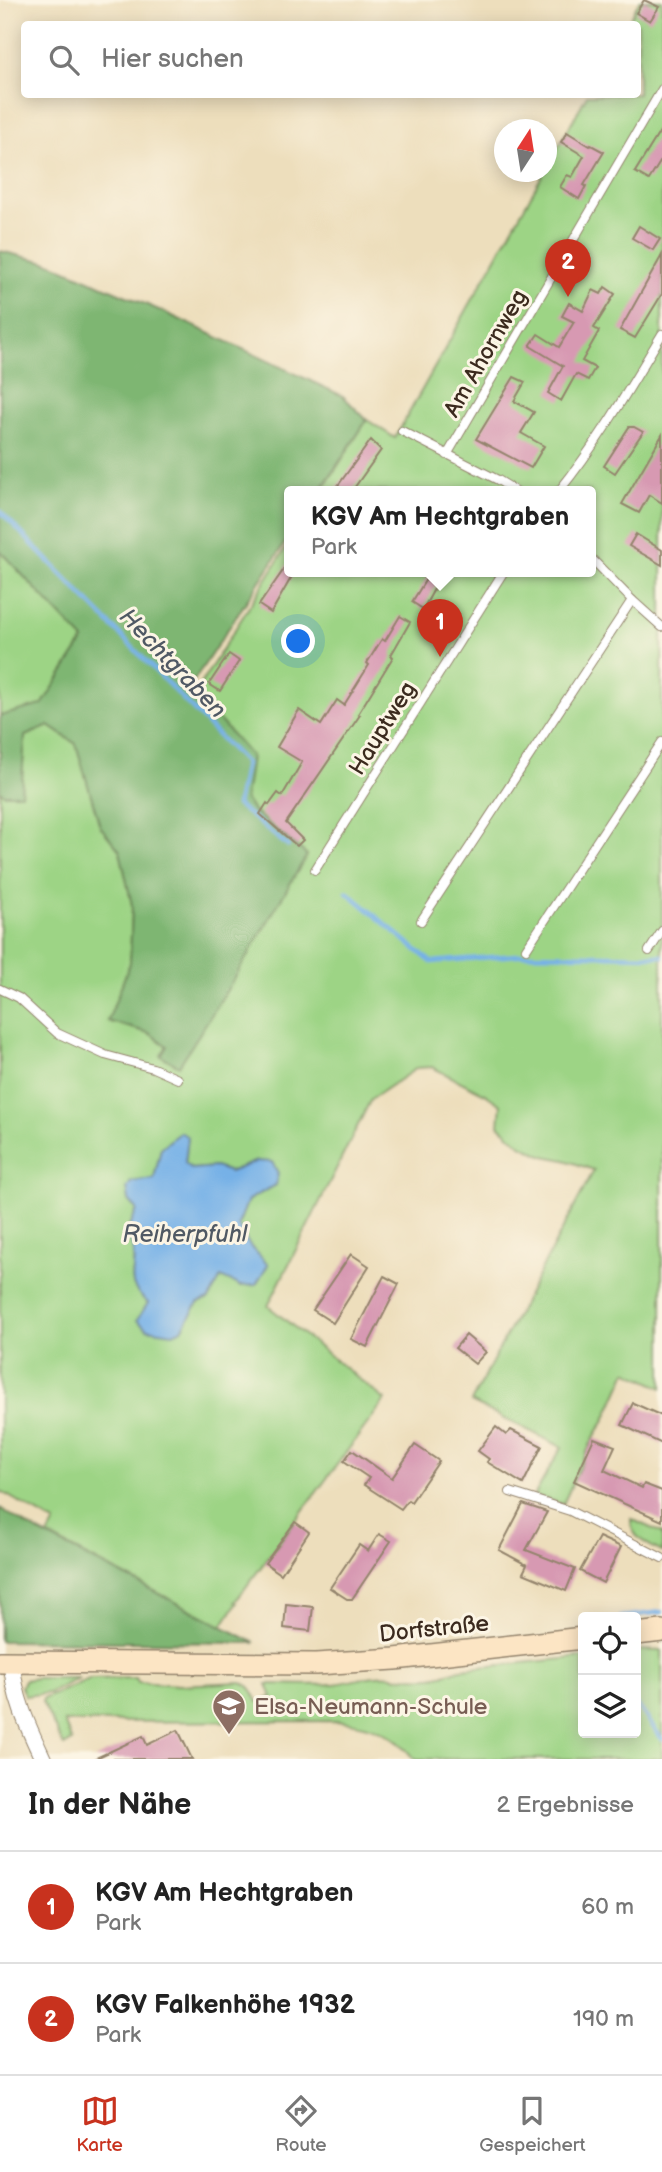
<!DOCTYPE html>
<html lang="de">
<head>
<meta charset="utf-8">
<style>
	:root { --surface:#fff; --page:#f2f2f2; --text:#222; --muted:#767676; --line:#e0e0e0; --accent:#c8321e }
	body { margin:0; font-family:"Balsamiq Sans",sans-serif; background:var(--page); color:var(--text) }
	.controls { position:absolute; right:21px; bottom:21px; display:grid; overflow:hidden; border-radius:7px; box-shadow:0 4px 18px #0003 }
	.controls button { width:63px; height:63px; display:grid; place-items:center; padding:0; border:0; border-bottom:2px solid var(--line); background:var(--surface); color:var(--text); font:35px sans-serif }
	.compass { position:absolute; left:494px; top:119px; width:63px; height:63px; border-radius:50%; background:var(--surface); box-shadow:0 4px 18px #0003; rotate:12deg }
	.you { position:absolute; left:299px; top:642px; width:24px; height:24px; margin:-18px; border:5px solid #fff; border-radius:50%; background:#1a73e8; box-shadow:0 0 0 10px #1a73e833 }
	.badge { display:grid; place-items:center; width:46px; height:46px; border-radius:50%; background:var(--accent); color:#fff; font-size:23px; font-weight:700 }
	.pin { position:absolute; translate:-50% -58px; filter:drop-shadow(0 2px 4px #0008) }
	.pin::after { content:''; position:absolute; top:37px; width:24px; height:21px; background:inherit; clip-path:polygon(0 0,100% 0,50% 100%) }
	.popup { position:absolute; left:284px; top:486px; width:312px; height:91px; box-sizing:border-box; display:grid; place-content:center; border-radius:7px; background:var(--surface); filter:drop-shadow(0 2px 5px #0005); font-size:23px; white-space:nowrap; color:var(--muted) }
	.popup b { font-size:26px; color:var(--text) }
	.popup::after { content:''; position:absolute; left:50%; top:100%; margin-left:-14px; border:14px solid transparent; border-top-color:var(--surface) }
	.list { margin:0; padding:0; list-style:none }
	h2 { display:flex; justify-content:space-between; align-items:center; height:91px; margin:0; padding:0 28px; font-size:30px }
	h2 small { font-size:23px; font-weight:400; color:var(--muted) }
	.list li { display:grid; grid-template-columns:46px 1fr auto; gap:21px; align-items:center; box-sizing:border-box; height:112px; padding:0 28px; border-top:2px solid var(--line) }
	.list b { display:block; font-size:26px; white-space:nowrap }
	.list p { margin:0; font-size:23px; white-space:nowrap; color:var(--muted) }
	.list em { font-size:23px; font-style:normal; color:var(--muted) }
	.icon { flex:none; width:38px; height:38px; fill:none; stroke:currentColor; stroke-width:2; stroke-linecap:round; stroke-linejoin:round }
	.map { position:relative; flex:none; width:662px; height:1759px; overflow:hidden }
	.search { position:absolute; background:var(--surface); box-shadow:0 4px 18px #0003; left:21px; right:21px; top:21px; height:77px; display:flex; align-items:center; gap:18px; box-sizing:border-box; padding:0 24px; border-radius:7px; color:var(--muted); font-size:26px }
	.sheet { height:315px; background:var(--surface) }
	nav { display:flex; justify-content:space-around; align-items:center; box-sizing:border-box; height:98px; border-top:2px solid var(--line); background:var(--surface); font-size:19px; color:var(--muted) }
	nav a { display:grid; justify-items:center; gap:4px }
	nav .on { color:var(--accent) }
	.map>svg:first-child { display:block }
	.green { fill:#9dd485; stroke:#6c7f52; stroke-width:2; fill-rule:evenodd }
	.forest { fill:#7eb672; stroke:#5c7048; stroke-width:2 }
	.water { fill:#76b1e7; stroke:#586e82; stroke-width:2 }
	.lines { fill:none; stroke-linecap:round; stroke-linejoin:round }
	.stream { stroke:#76b1e7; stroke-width:4.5 }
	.building { fill:#d799b2 }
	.service-casing { stroke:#94846d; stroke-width:10 }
	.minor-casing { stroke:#94846d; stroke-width:18 }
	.secondary-casing { stroke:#94846d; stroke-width:24 }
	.service { stroke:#fff; stroke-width:8 }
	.minor { stroke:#fff; stroke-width:16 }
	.secondary { stroke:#fce5c4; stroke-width:21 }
	.labels { text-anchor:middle; stroke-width:6; stroke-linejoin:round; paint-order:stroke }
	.street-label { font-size:23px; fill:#3b2a1e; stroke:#fcf5e5 }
	.education-label { font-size:23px; fill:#785e54; stroke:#fcf5e5; text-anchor:start }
	.water-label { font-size:24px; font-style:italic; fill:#505964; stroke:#fcf5e5 }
</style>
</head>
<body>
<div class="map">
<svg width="662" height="1759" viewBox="0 0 662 1759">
	<rect width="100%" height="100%" fill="#fcf5e5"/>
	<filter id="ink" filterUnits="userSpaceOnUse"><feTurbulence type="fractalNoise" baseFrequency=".0143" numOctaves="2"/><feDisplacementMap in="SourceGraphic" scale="14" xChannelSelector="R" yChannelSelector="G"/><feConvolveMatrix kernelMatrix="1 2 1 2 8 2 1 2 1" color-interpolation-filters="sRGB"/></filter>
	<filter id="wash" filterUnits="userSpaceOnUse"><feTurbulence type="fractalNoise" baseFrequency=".00686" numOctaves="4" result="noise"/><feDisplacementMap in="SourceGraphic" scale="28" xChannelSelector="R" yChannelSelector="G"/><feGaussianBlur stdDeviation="1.57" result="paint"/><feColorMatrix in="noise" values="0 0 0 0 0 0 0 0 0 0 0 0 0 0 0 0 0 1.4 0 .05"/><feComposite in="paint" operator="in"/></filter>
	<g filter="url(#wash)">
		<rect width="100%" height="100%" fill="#eddebc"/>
		<g class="green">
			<path d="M640 0H662V1388L627 1371 606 1418 593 1439 563 1504 534 1496 562 1447 471 1402 594 1170 565 1160 544 1156 521 1145 499 1125 501 1105 485 1094 432 1067 417 1068 371 1099 268 1306 385 1400 235 1602 237 1603 222 1626 48 1536 55 1523 0 1491V791L4 794H21L25 736 49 726 76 744 100 826 120 851 132 905 130 963 108 1021 149 1033 167 1046 161 1056 307 855 253 811 245 799 250 756 195 693 289 543 290 571H590V491H322L367 420 395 438 544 172H546L547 167 587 95 638 94V24H627ZM188 1137 185 1164 191 1169 215 1167 230 1172 257 1161 276 1185 248 1200 238 1225 248 1243 267 1265 240 1286 221 1276 209 1299 198 1303 182 1329 142 1312 149 1303C122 1281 137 1276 133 1249 132 1244 129 1238 127 1232L137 1210 129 1200 131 1182 154 1179 161 1148Z"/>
			<path d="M0 551 84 640 42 705 0 716Z"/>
			<path d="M631 1519 662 1533V1552C647 1544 630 1538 631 1519Z"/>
			<path d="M636 1650 662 1651V1759H414C394 1733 374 1725 342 1721L64 1722 72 1741 64 1746 42 1702 43 1699 89 1679 136 1678 138 1682 179 1685 242 1682C251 1686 254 1693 258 1702L272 1697 267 1684C289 1684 312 1686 334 1684 354 1682 370 1673 393 1676L395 1678C407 1676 419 1678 431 1677 442 1676 451 1672 461 1669L583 1657V1733H636Z"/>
			<path d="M37 1678H79L49 1693 25 1696 21 1687 24 1680Z"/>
		</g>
		<g class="forest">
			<path d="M0 251 50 263 166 313 343 396 367 420 320 491H290L289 537 191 685 195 693 251 756 245 799 253 811 307 855 234 979 179 1066 161 1056 167 1046 149 1033 108 1021 130 963 132 905 120 851 100 826 76 744 49 726 25 736 21 794H4L0 791V716L42 705 84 640 0 551Z"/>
			<path d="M0 1508 29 1527 255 1643 0 1641Z"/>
		</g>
		<path class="water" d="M180 1132 188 1137 185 1163 191 1169 215 1167 230 1172 257 1161 272 1162 278 1173 276 1185 248 1200 238 1225 248 1243 268 1265 256 1285 240 1286 221 1277 209 1299 198 1303 182 1329 173 1333 147 1329 137 1320 148 1303C122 1280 137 1277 133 1249 132 1244 129 1238 127 1233L137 1210 129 1200 127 1188 131 1182 154 1179 161 1148Z"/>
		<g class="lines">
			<g class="stream">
				<path d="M0 511 245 763 237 805 288 846"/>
				<path d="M347 892 431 962 529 954 662 956"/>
				<path d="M621 1617 662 1612"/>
				<path d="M636 1703 662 1739"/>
			</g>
		</g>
		<g id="blocks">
			<g class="building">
				<path d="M644 0 659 7 650 21 636 13Z"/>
				<path d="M662 128V159L649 180 635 172Z"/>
				<path d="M567 132 590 146 591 145 604 152 584 185 586 186 579 199 560 187 567 175 572 177 584 156 561 142Z"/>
				<path d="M639 226 660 239 653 250 632 238Z"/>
				<path d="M662 255V294L635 338 620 330Z"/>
				<path d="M605 287 615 294 594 328 599 331 582 361 595 368 588 380 576 374 561 401 548 393 563 366 530 346 538 334 559 347 574 322 562 316 569 303 583 311 593 290 601 294Z"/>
				<path d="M514 377 525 382 514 401 534 412 521 433 544 446 531 468 476 439Z"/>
				<path d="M629 427H634L643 432 615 473 604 466Z"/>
				<path d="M662 435V503L649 495 639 513 622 504Z"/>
				<path d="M371 440 381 450 352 491H334Z"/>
				<path d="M636 534 662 550V565L629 546Z"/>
				<path d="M287 565 290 566V571H295L271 613 259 605Z"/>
				<path d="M431 571H444L423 609 412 602Z"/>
				<path d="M400 616 410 622 391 655 393 657 358 714 360 715 286 823 303 840 297 846 260 814 267 803 269 805 278 793 282 796 302 762 277 747 299 710 321 725 337 700 344 705 369 665 367 663 382 639 385 641Z"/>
				<path d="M229 654 239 661 220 691 209 684Z"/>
				<path d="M351 1254 369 1266 333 1323 313 1310Z"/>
				<path d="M384 1276 399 1284 367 1347 351 1339Z"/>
				<path d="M466 1335 486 1352 475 1364 455 1348Z"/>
				<path d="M633 1403 662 1416V1444L622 1425Z"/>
				<path d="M496 1427 506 1435 511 1430 542 1446 523 1484 487 1462 489 1459 478 1451Z"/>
				<path d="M594 1438 615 1446 604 1470 642 1488 644 1484 662 1491V1521L574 1481Z"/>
				<path d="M415 1445 439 1461 411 1502 408 1500 401 1509 364 1485 369 1478 344 1461 352 1450 392 1478Z"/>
				<path d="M523 1504 547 1512 526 1550 575 1569 566 1591 523 1573 527 1565 499 1550Z"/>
				<path d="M295 1522 309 1532 281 1574 265 1563Z"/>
				<path d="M379 1534 391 1541 352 1599H347L330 1588 359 1545 368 1551Z"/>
				<path d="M599 1537 621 1547 603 1583 580 1571Z"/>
				<path d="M286 1604 313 1607 310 1631 284 1628Z"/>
				<path d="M178 1730 192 1759H94L143 1736 147 1745Z"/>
			</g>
		</g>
	</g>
	<g filter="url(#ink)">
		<use href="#blocks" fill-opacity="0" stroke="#94846d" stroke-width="2"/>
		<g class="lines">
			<g class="service-casing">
				<g id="service">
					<path d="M402 431 498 480 516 491"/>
					<path d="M447 455 662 89"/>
					<path d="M559 491C599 442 630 387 662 334"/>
					<path d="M590 557 632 600 662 627"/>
					<path d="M315 870 504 571"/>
					<path d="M421 921 632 600"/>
					<path d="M526 949 662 742"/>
					<path d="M649 951 662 931"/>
					<path d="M0 989 19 998 57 1033 105 1055 153 1068 178 1079"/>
					<path d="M510 1492 570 1511 662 1558"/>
				</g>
			</g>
			<g class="minor-casing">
				<path id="minor" d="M12 1662C13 1696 29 1729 43 1759"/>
			</g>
			<g class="secondary-casing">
				<g id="secondary">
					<path d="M636 1634 662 1631"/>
					<path d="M0 1662 316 1664 395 1659 583 1638"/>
				</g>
			</g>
			<use href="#service" class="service"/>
			<use href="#minor" class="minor"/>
			<use href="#secondary" class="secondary"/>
		</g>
	</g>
	<defs>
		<g id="school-pin" transform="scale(1.75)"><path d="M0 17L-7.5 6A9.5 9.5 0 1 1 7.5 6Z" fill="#8d6e63" stroke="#fcf5e5"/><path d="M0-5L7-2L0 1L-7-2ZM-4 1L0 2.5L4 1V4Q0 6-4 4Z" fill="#fff"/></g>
	</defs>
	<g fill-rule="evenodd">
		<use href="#school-pin" x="229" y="1706"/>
	</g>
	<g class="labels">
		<g class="street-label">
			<text transform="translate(485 353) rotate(-60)" y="8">Am Ahornweg</text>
			<text transform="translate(382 728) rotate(-58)" y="8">Hauptweg</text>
			<text transform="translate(434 1628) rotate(-6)" y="8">Dorfstraße</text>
		</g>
		<g class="education-label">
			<text x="254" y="1714">Elsa-Neumann-Schule</text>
		</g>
		<g class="water-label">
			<text transform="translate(173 663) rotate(46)" y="8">Hechtgraben</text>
			<text x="185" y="1242">Reiherpfuhl</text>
		</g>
	</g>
</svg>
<div class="controls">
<button><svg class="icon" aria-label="locate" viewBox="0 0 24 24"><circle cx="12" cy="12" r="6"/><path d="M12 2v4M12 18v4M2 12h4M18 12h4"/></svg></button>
<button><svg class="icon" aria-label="layers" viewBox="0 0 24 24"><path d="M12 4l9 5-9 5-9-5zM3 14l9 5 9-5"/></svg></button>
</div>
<svg class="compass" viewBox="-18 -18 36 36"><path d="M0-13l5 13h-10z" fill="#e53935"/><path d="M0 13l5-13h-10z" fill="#767676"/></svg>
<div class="you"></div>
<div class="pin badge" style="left:440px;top:657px">1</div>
<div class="popup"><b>KGV Am Hechtgraben</b>Park</div>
<div class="pin badge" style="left:568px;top:297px">2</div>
<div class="search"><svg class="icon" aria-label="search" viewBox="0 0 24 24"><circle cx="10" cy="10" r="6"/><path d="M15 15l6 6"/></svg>Hier suchen</div>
</div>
<section class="sheet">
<h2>In der Nähe<small>2 Ergebnisse</small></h2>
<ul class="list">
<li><span class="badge">1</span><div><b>KGV Am Hechtgraben</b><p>Park</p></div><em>60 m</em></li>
<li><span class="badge">2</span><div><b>KGV Falkenhöhe 1932</b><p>Park</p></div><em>190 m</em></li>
</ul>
</section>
<nav>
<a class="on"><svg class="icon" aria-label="map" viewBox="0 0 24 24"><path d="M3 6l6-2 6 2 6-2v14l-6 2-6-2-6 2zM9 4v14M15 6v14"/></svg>Karte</a>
<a><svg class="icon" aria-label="directions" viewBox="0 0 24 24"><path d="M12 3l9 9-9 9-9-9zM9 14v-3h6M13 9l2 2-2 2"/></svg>Route</a>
<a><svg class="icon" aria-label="saved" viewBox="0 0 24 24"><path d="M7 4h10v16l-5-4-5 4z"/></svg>Gespeichert</a>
</nav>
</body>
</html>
